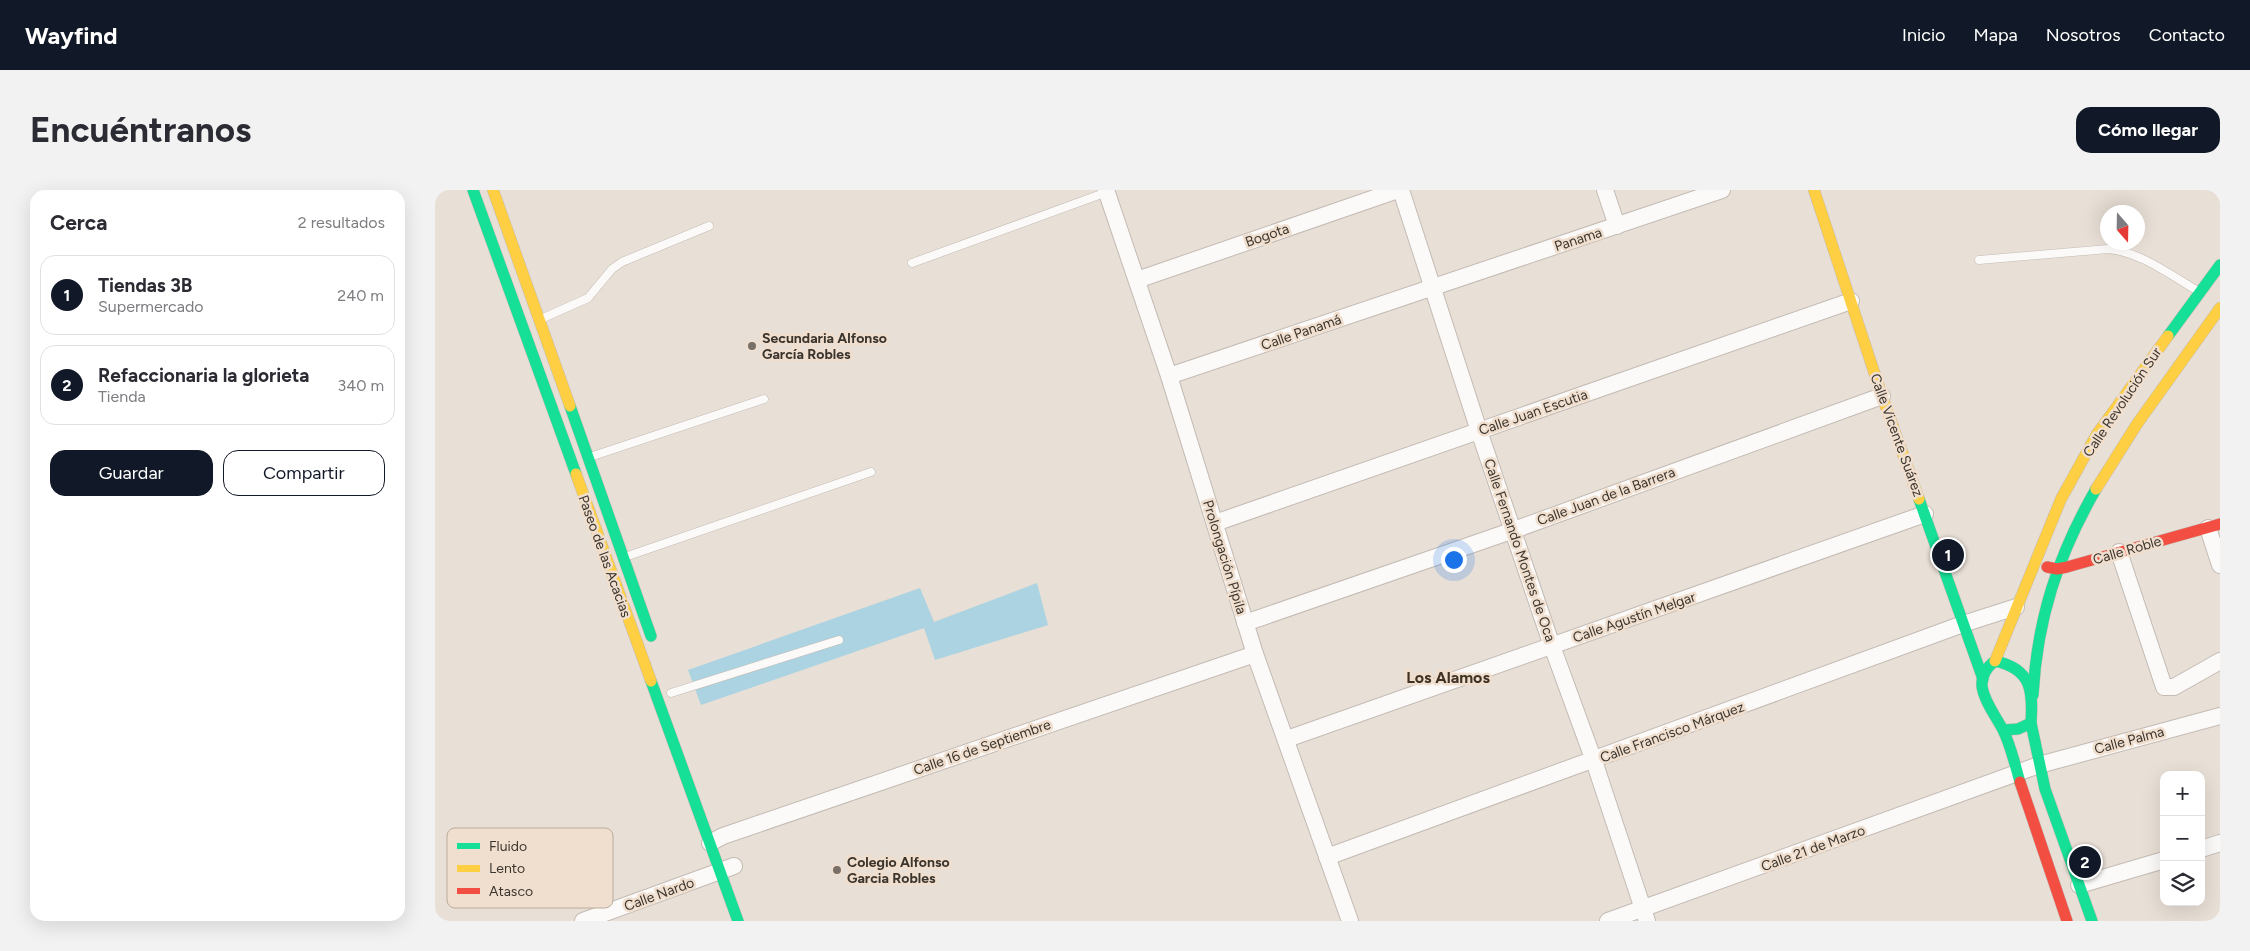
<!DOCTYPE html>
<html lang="es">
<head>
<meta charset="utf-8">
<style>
	:root { --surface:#fff; --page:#f2f2f3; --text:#2b2b33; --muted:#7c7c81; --line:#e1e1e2; --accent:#111827 }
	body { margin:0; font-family:Figtree,sans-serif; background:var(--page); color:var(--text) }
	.controls { position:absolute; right:15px; bottom:15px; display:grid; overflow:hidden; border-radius:10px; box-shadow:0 5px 20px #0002 }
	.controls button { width:45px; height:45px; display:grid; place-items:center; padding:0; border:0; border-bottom:1px solid var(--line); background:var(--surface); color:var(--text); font:25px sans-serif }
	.compass { position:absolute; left:1665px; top:15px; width:45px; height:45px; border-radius:50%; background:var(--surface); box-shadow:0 5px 20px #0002; rotate:160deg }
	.you { position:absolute; left:1018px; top:369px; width:18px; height:18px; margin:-12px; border:4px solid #fff; border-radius:50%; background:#1a73e8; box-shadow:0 0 0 8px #1a73e833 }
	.badge { display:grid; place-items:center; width:32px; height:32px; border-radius:50%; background:var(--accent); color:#fff; font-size:16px; font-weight:700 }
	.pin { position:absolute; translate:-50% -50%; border:2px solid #fff; box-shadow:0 1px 5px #0006 }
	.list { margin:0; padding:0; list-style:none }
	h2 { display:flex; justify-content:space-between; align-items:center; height:65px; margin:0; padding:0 20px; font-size:21px }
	h2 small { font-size:16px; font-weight:400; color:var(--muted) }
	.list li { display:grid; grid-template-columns:32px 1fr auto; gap:15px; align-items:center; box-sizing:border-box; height:80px; margin:0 10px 10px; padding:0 10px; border:1px solid var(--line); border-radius:15px }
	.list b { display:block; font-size:19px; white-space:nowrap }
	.list p { margin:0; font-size:16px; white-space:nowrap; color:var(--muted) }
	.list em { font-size:16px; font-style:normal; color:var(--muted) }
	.actions { display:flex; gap:10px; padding:15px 20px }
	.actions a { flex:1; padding:11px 0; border:1px solid var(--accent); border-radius:15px; text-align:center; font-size:18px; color:var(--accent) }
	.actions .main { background:var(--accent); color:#fff }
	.icon { flex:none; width:28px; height:28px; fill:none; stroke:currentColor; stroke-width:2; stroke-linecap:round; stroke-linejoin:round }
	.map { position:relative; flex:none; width:1785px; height:731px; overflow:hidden; border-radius:15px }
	header { display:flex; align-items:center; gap:30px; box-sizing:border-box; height:70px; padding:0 25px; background:var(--accent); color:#fff }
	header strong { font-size:24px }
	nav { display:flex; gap:28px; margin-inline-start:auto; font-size:18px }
	.intro { display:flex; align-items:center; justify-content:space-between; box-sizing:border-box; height:120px; padding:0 30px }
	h1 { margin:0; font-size:35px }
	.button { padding:12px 22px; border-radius:15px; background:var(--accent); color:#fff; font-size:18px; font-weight:700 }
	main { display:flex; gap:30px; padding:0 30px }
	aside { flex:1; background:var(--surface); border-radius:15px; box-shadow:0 5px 20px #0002 }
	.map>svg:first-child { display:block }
	.water { fill:#acd3e1 }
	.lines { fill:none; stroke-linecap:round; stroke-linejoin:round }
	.lane-casing { stroke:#c3bbb4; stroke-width:9 }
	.street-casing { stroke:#c3bbb4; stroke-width:18 }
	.fast-casing { stroke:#c3bbb4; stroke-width:12 }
	.slow-casing { stroke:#c3bbb4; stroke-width:12 }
	.jam-casing { stroke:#c3bbb4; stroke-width:12 }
	.lane { stroke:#fcfaf9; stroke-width:8 }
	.street { stroke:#fcfaf9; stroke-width:16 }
	.fast { stroke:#16e098; stroke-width:11 }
	.slow { stroke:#ffcf43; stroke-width:11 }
	.jam { stroke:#f24e42; stroke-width:11 }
	.poi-dot { fill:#787069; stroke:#f0dfce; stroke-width:2 }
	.labels { text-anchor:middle; stroke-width:5; stroke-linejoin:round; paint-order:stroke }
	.street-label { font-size:14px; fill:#3b352e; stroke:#f0dfce }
	.poi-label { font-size:14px; font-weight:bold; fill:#3b352e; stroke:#f0dfce; text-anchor:start }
	.quarter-label { font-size:16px; font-weight:bold; fill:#3f3224; stroke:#f0dfce }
	.key { fill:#f0dfce; stroke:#baac9e; stroke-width:1 }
	.key-label { font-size:14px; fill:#3b352e }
</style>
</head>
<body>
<header>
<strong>Wayfind</strong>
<nav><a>Inicio</a><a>Mapa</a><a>Nosotros</a><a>Contacto</a></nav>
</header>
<div class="intro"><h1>Encuéntranos</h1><a class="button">Cómo llegar</a></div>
<main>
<aside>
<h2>Cerca<small>2 resultados</small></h2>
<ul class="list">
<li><span class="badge">1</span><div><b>Tiendas 3B</b><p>Supermercado</p></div><em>240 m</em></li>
<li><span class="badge">2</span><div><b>Refaccionaria la glorieta</b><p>Tienda</p></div><em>340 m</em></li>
</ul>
<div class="actions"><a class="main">Guardar</a><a>Compartir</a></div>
</aside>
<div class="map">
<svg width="1785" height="731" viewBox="0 0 1785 731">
	<rect width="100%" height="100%" fill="#e8dfd6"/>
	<path class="water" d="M602 393 613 435 500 470 489 438 266 515 253 480 485 398 499 432Z"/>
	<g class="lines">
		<g class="lane-casing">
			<g id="lane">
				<path d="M1544 70 1673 59C1706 62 1735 85 1763 101"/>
				<path d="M477 73 672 2"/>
				<path d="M106 129 153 108 177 79 187 72 274 36"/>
				<path d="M155 267 329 209"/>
				<path d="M190 367 436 282"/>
				<path d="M236 503 404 450"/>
			</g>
		</g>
		<g class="street-casing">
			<g id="street">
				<path d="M671 0 734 186 820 464 915 731"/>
				<path d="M966 0 1044 241 1117 456 1159 571 1212 731"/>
				<path d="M1170 0 1182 36"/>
				<path d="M702 90 963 0"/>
				<path d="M734 186 1287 0"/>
				<path d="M780 333 1416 111"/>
				<path d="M1773 338 1785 375"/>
				<path d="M1684 362 1729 497H1739L1785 471"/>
				<path d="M810 433 1079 340 1447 206"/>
				<path d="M852 549 1490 324"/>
				<path d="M275 653 288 646 820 464"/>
				<path d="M1766 659 1785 653"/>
				<path d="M892 667 1528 434 1581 417"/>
				<path d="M1644 695 1729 670"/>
				<path d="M148 731 299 676"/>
				<path d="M1173 731 1604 575 1785 526"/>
			</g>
		</g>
		<g class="fast-casing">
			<g id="fast">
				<path d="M38 0 141 284"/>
				<path d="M1733 146 1785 75"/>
				<path d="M135 216 216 446"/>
				<path d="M1484 309 1548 489"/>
				<path d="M216 491 303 731"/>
				<path d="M1598 505C1602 429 1623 365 1661 299"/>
				<path d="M1596 533 1610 599 1657 731"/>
				<path d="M1568 540 1583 539 1596 533C1598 501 1597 479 1560 471 1532 492 1556 517 1568 540 1576 556 1580 575 1585 592"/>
			</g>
		</g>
		<g class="slow-casing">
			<g id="slow">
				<path d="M58 0 135 216"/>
				<path d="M1379 0 1447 206 1484 309"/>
				<path d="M141 284 216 491"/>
				<path d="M1661 299 1702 234 1785 118"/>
				<path d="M1560 471 1626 309 1662 244 1733 146"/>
			</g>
		</g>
		<g class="jam-casing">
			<g id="jam">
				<path d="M1612 377 1622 379 1632 377 1785 334"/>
				<path d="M1585 592 1632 731"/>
			</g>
		</g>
		<use href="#lane" class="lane"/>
		<use href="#street" class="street"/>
		<use href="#fast" class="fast"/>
		<use href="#slow" class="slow"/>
		<use href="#jam" class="jam"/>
	</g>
	<g class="poi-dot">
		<circle cx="317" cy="156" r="5"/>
		<circle cx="402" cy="680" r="5"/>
	</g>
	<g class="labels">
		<g class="street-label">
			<text transform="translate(832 45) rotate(-19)" y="5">Bogota</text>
			<text transform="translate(1143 49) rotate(-18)" y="5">Panama</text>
			<text transform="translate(866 142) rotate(-19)" y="5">Calle Panamá</text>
			<text transform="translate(1687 212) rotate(-56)" y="5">Calle Revolución Sur</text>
			<text transform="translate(1098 222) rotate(-19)" y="5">Calle Juan Escutia</text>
			<text transform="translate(1462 245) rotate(70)" y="5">Calle Vicente Suárez</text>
			<text transform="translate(1171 306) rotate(-20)" y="5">Calle Juan de la Barrera</text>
			<text transform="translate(1085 360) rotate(71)" y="5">Calle Fernando Montes de Oca</text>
			<text transform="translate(1692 360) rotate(-16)" y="5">Calle Roble</text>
			<text transform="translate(170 366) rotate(70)" y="5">Paseo de las Acacias</text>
			<text transform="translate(790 367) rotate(73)" y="5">Prolongación Pípila</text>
			<text transform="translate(1199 427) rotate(-19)" y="5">Calle Agustín Melgar</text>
			<text transform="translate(1237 542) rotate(-20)" y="5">Calle Francisco Márquez</text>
			<text transform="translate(1694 550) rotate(-15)" y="5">Calle Palma</text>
			<text transform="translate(547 557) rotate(-19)" y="5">Calle 16 de Septiembre</text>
			<text transform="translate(1378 658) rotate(-20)" y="5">Calle 21 de Marzo</text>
			<text transform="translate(224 704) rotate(-20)" y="5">Calle Nardo</text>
		</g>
		<g class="poi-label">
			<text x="327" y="153">Secundaria Alfonso<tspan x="327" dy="16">García Robles</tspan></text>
			<text x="412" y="677">Colegio Alfonso<tspan x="412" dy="16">Garcia Robles</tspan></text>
		</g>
		<g class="quarter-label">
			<text x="1013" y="493">Los Alamos</text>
		</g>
	</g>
	<rect x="12" y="638" width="166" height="80" rx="8" class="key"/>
	<rect x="22" y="653" width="23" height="6" fill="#16e098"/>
	<rect x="22" y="675" width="23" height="7" fill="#ffcf43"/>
	<rect x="22" y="698" width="23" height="6" fill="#f24e42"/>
	<g class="key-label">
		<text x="54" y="661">Fluido</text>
		<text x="54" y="683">Lento</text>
		<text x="54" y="706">Atasco</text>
	</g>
</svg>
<div class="controls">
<button>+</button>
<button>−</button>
<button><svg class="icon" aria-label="layers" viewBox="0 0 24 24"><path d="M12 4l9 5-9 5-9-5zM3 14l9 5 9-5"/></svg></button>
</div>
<svg class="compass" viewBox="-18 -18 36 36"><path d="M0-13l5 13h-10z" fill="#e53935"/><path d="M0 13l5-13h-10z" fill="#7c7c81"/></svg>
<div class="you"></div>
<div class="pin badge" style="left:1513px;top:365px">1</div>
<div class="pin badge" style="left:1650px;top:672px">2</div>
</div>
</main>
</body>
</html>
